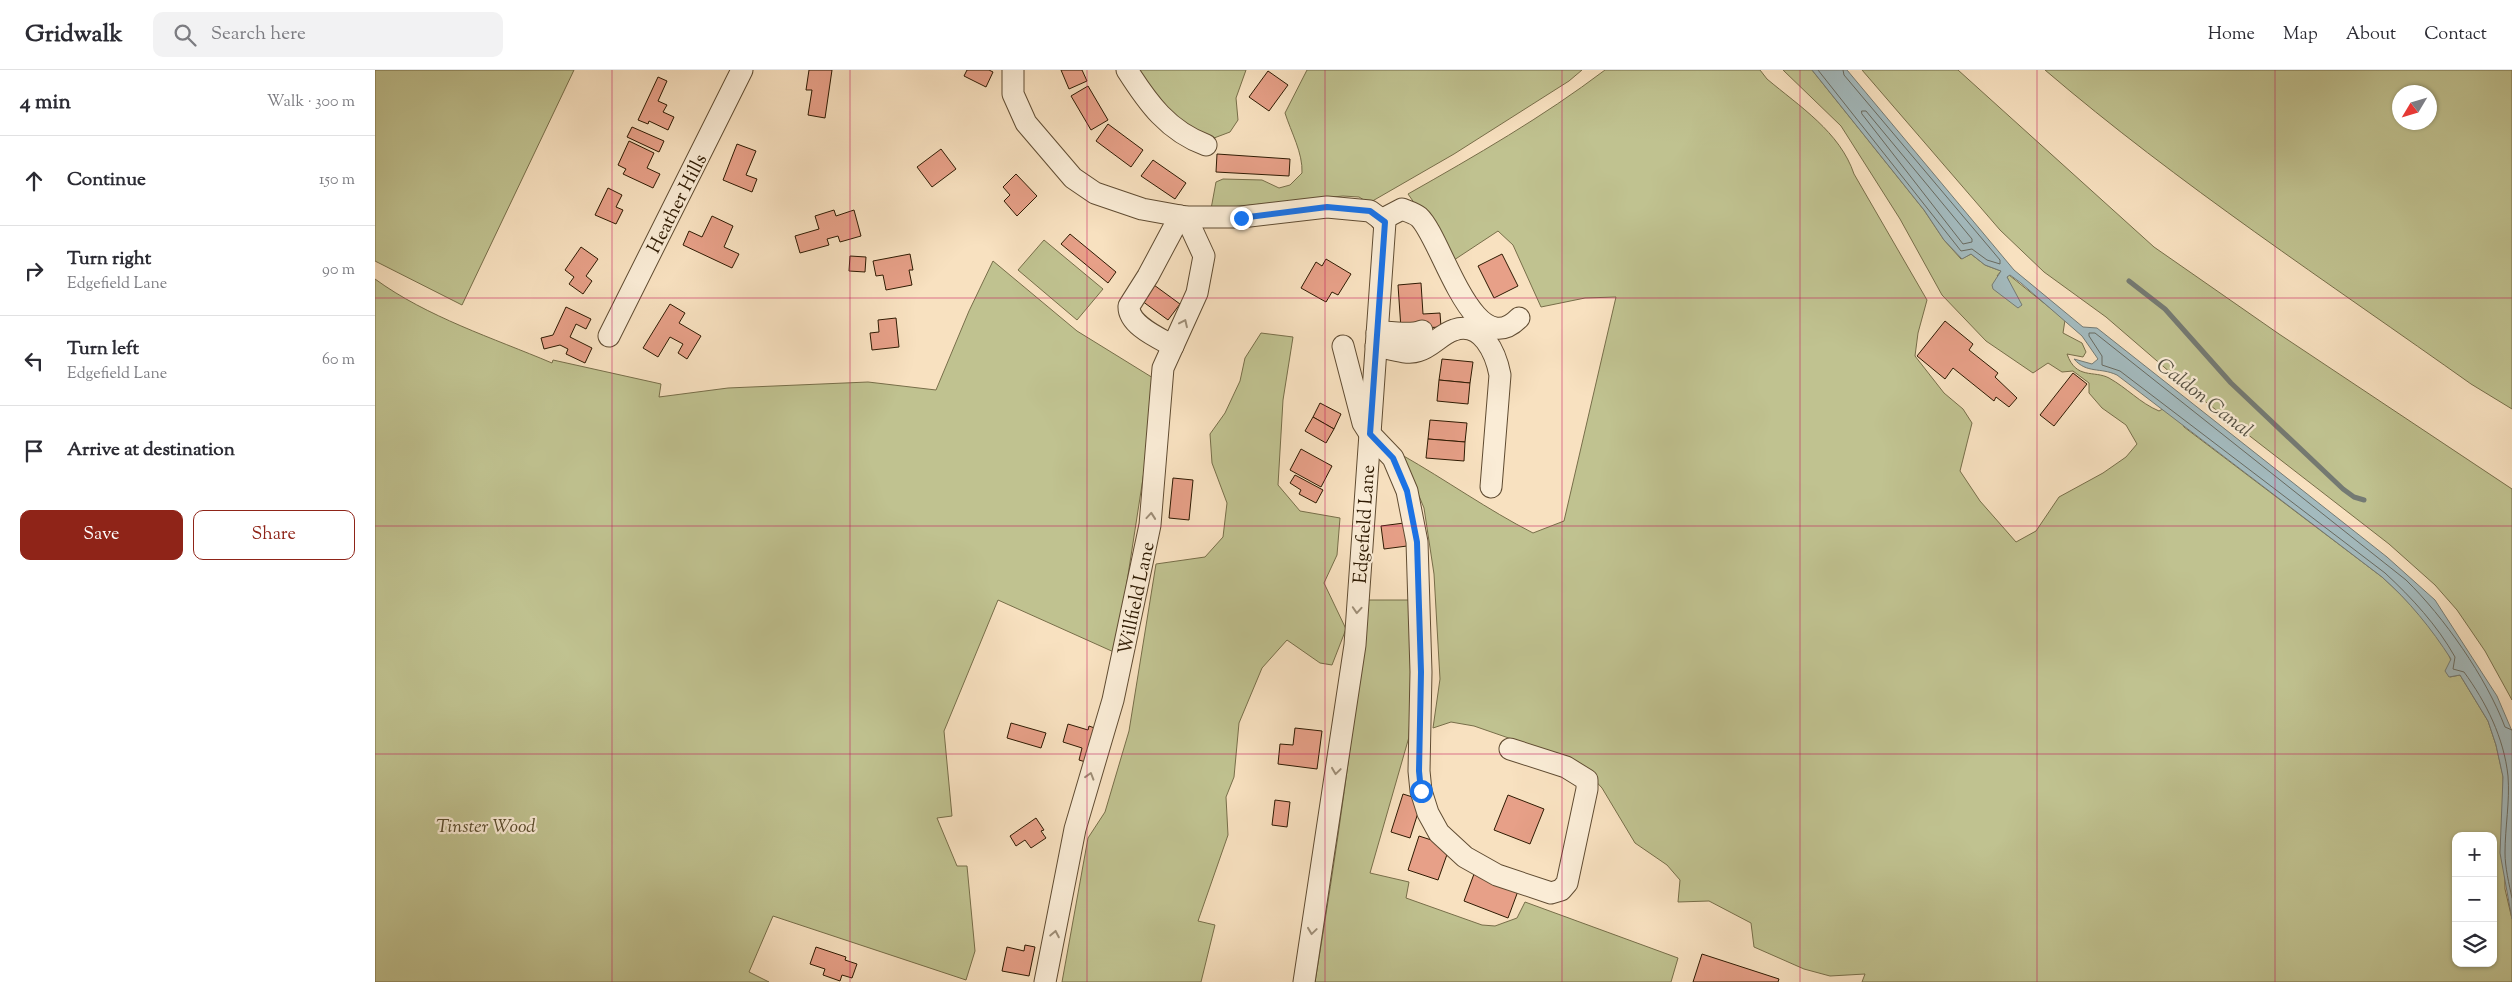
<!DOCTYPE html>
<html lang="en">
<head>
<meta charset="utf-8">
<style>
	:root { --surface:#fff; --page:#f2f2f3; --text:#2b2b33; --muted:#7c7c81; --line:#e1e1e2; --accent:#8f2418 }
	body { margin:0; font-family:"Sorts Mill Goudy",serif; background:var(--page); color:var(--text) }
	.controls { position:absolute; right:15px; bottom:15px; display:grid; overflow:hidden; border-radius:10px; box-shadow:0 1px 4px #0004 }
	.controls button { width:45px; height:45px; display:grid; place-items:center; padding:0; border:0; border-bottom:1px solid var(--line); background:var(--surface); color:var(--text); font:25px sans-serif }
	.compass { position:absolute; left:2017px; top:15px; width:45px; height:45px; border-radius:50%; background:var(--surface); box-shadow:0 1px 4px #0004; rotate:232deg }
	.stop { position:absolute; width:15px; height:15px; margin:-11px; border:4px solid #1a73e8; border-radius:50%; background:#fff }
	.stop.end { background:#1a73e8; border-color:#fff; box-shadow:0 1px 5px #0008 }
	.list { margin:0; padding:0; list-style:none }
	h2 { display:flex; justify-content:space-between; align-items:center; height:65px; margin:0; padding:0 20px; font-size:21px }
	h2 small { font-size:16px; font-weight:400; color:var(--muted) }
	.list li { display:grid; grid-template-columns:32px 1fr auto; gap:15px; align-items:center; box-sizing:border-box; height:90px; padding:0 20px; border-top:1px solid var(--line) }
	.list b { display:block; font-size:19px; white-space:nowrap }
	.list p { margin:0; font-size:16px; white-space:nowrap; color:var(--muted) }
	.list em { font-size:16px; font-style:normal; color:var(--muted) }
	.actions { display:flex; gap:10px; padding:15px 20px }
	.actions a { flex:1; padding:11px 0; border:1px solid var(--accent); border-radius:10px; text-align:center; font-size:18px; color:var(--accent) }
	.actions .main { background:var(--accent); color:#fff }
	.icon { flex:none; width:28px; height:28px; fill:none; stroke:currentColor; stroke-width:2; stroke-linecap:round; stroke-linejoin:round }
	.map { position:relative; flex:none; width:2137px; height:912px; overflow:hidden }
	header { display:flex; align-items:center; gap:30px; box-sizing:border-box; height:70px; padding:0 25px; background:var(--surface); border-bottom:1px solid var(--line) }
	header strong { font-size:24px }
	nav { display:flex; gap:28px; margin-inline-start:auto; font-size:18px }
	.search { width:350px; height:45px; background:var(--page); display:flex; align-items:center; gap:12px; box-sizing:border-box; padding:0 18px; border-radius:10px; color:var(--muted); font-size:19px }
	main { display:flex }
	aside { flex:1; background:var(--surface) }
	.map>svg:first-child { display:block }
	.green { fill:#c0c290; stroke:#776e49; fill-rule:evenodd }
	.water { fill:#a3babe; stroke:#747a73 }
	.lines { fill:none; stroke-linecap:round; stroke-linejoin:round }
	.shore { stroke:#686a60; stroke-width:1 }
	.stream { stroke:#747a73; stroke-width:5 }
	.building { fill:#e7a088; stroke:#2e1a02 }
	.minor-casing { stroke:#604c32; stroke-width:23 }
	.minor { stroke:#faecd6; stroke-width:21 }
	.oneway { stroke:#9e8e77 }
	.route { stroke:#1a73e8; stroke-width:6 }
	.grid { fill:none; stroke:#c2185b; stroke-width:1; stroke-opacity:0.55 }
	.labels { text-anchor:middle; stroke-width:4.5; stroke-linejoin:round; paint-order:stroke }
	.street-label { font-size:19px; fill:#2e1a02; stroke:#faecd6 }
	.park-label { font-size:19px; font-style:italic; fill:#5a4c2d; stroke:#faecd6 }
	.water-label { font-size:20px; font-style:italic; fill:#575244; stroke:#faecd6 }
</style>
</head>
<body>
<header>
<strong>Gridwalk</strong>
<div class="search"><svg class="icon" aria-label="search" viewBox="0 0 24 24"><circle cx="10" cy="10" r="6"/><path d="M15 15l6 6"/></svg>Search here</div>
<nav><a>Home</a><a>Map</a><a>About</a><a>Contact</a></nav>
</header>
<main>
<aside>
<h2>4 min<small>Walk · 300 m</small></h2>
<ul class="list">
<li><svg class="icon" aria-label="ahead" viewBox="0 0 24 24"><path d="M12 20V5M6 11l6-6 6 6"/></svg><div><b>Continue</b></div><em>150 m</em></li>
<li><svg class="icon" aria-label="right" viewBox="0 0 24 24"><path d="M7 20v-9h11M14 6l5 5-5 5"/></svg><div><b>Turn right</b><p>Edgefield Lane</p></div><em>90 m</em></li>
<li><svg class="icon" aria-label="left" viewBox="0 0 24 24"><path d="M17 20v-9H6M10 6l-5 5 5 5"/></svg><div><b>Turn left</b><p>Edgefield Lane</p></div><em>60 m</em></li>
<li><svg class="icon" aria-label="arrive" viewBox="0 0 24 24"><path d="M6 21V4h12l-3 4 3 4H6"/></svg><div><b>Arrive at destination</b></div></li>
</ul>
<div class="actions"><a class="main">Save</a><a>Share</a></div>
</aside>
<div class="map">
<svg width="2137" height="912" viewBox="0 0 2137 912">
	<rect width="100%" height="100%" fill="#f8e1c0"/>
	<filter id="stains"><feTurbulence type="fractalNoise" baseFrequency=".004" numOctaves="4"/><feColorMatrix values="0 0 0 0 .2 0 0 0 0 .09 0 0 0 0 .02 0 0 0 .5 -.17"/></filter>
	<radialGradient id="worn" r=".72"><stop offset=".6" stop-color="#630" stop-opacity="0"/><stop offset="1" stop-color="#630" stop-opacity=".3"/></radialGradient>
	<g class="green">
		<path d="M0 0H199L87 235 0 191Z"/>
		<path d="M759 0H871L861 28 863 50 855 62 839 68 819 61 790 43Z"/>
		<path d="M932 0H1207L1194 11 1079 84 994 133 984 127 968 126 836 139 841 112 848 109 887 110 904 118 915 115 927 103C928 83 916 62 910 43Z"/>
		<path d="M1230 0H1385L1392 9C1424 36 1465 62 1479 104L1552 230 1543 263 1540 286 1569 323 1588 339 1597 353 1585 401 1605 431 1641 472 1661 461 1684 427 1728 403 1751 387 1762 374 1751 355 1727 338 1714 323V313L1698 301 1687 302 1673 293 1658 303 1611 271 1567 225 1525 149 1466 56 1408 0H1437L1549 140 1569 170 1586 189 1596 184 1610 195 1626 201 1622 206 1634 212 1632 207 1634 205 1690 250 1688 263 1707 273 1711 282 1708 287 1692 284C1701 310 1719 300 1734 308 1752 318 1765 333 1784 341L1799 333 1809 357 2007 507C2028 526 2064 561 2075 588 2077 593 2075 601 2075 607L2085 605 2113 651 2121 675 2128 706 2130 819 2137 849V912H1487L1490 904 1455 906 1429 899 1379 877 1376 853 1334 831 1303 832 1305 810 1292 795 1260 773 1227 718 1203 692 1099 656 1076 652 1058 658 1065 609 1059 504 1049 438 1027 385C1071 410 1113 440 1158 463L1189 451 1241 227 1210 228 1166 237 1138 175 1123 161 1079 190 1033 124C1100 86 1168 47 1230 0ZM2081 766H2118V893H2081Z"/>
		<path d="M1487 0H1583L1779 177 1904 264 2137 419V630L2110 581 2082 540 2060 515 2014 474 1818 322 1731 247 1669 202 1625 160Z"/>
		<path d="M1670 0H2137V339L2096 314C1954 213 1802 113 1670 0ZM2024 22H2054V52H2024Z"/>
		<path d="M669 170 728 219 702 250 643 200Z"/>
		<path d="M618 191 702 261 783 311 741 583 623 530 569 661 577 746 562 748 582 796H592L600 881 591 910 398 846 374 902 394 912H0V209C52 247 118 268 177 293L178 290 286 314 284 327 353 318 493 312 561 320 594 241Z"/>
		<path d="M886 263 918 267 908 330 903 415 925 441 965 448 962 485 949 513 971 559 957 595 945 593 912 570 887 598 864 653 859 707 851 727 853 765 823 851 840 855 826 912H687L713 768 730 742 754 661 781 494 830 487 848 467 852 433 837 393 835 364 850 343 865 311 870 288Z"/>
		<path d="M991 530H1040L1034 667 995 803 1034 812 1031 828 1107 855 1120 856 1142 848 1150 832 1303 888 1296 912H940C961 785 980 658 991 530Z"/>
	</g>
	<path class="water" d="M1437 0H1472L1639 200 1708 257 1722 258 2012 487 2060 530 2122 626 2137 661V849L2125 783 2128 707 2121 675 2113 651 2085 605 2074 607 2070 601 2076 589C2056 558 2034 531 2007 507L1742 305C1725 297 1712 304 1699 289L1717 294 1723 289 1707 266 1646 213 1635 205 1632 207 1647 235 1643 238 1618 219 1617 215 1626 201 1610 195 1596 184 1587 189 1569 170 1549 140Z"/>
	<g class="lines">
		<g class="shore">
			<path d="M1443 0 1586 181 1597 179 1612 190 1625 194V190L1469 5 1468 0"/>
			<path d="M1487 41H1491L1597 169V172L1588 174 1487 44Z"/>
			<path d="M2137 660 2130 657C2111 607 2069 547 2031 510L1720 263H1714V266L1727 286V295L1745 301 2010 503C2037 528 2062 555 2080 587L2078 599 2089 602C2111 632 2129 668 2133 706 2135 732 2130 757 2130 783 2130 797 2134 814 2137 828"/>
		</g>
		<path class="stream" d="M1754 211 1790 239 1856 313 1968 419 1979 427 1989 430"/>
	</g>
	<g class="building">
		<path d="M434 0H457L450 48 433 45 437 20H431Z"/>
		<path d="M592 0H614L618 2 611 17 589 6Z"/>
		<path d="M686 0H707L712 11 694 19Z"/>
		<path d="M893 1 913 15 894 41 874 27Z"/>
		<path d="M283 7 292 11 283 31 292 35 288 42 299 47 293 60 274 51 273 54 263 50Z"/>
		<path d="M713 16 733 50 716 60 696 26Z"/>
		<path d="M733 54 768 80 756 97 721 71Z"/>
		<path d="M257 57 289 71 284 82 252 67Z"/>
		<path d="M254 71 279 83 272 98 285 104 278 118 248 104 251 99 243 95Z"/>
		<path d="M362 74 381 81 371 105 382 109 377 122 348 110Z"/>
		<path d="M566 79 581 99 557 117 542 97Z"/>
		<path d="M842 84 915 89 914 106 841 102Z"/>
		<path d="M778 90 811 113 800 129 766 106Z"/>
		<path d="M641 104 662 126 642 146 629 131 635 125 628 117Z"/>
		<path d="M233 118 247 125 241 137 248 140 241 154 220 145Z"/>
		<path d="M459 140 461 146 479 140 486 166 465 172 463 166 452 169 454 175 425 183 420 166 444 159 440 146Z"/>
		<path d="M337 146 358 156 349 177 364 184 357 198 308 175 314 161 327 167Z"/>
		<path d="M695 164 741 202 733 213 686 174Z"/>
		<path d="M206 177 223 189 211 206 217 211 208 224 194 214 199 207 190 200Z"/>
		<path d="M535 184 538 200H534L537 215 511 220 508 205 501 206 498 191Z"/>
		<path d="M1127 184 1143 216 1119 228 1103 196Z"/>
		<path d="M475 186 491 187 490 202 474 201Z"/>
		<path d="M951 189 976 204 963 225 957 222 951 232 926 218 941 192 947 196Z"/>
		<path d="M1046 213 1048 244 1065 243 1066 257 1026 259 1023 215Z"/>
		<path d="M779 215 805 234 793 250 767 231Z"/>
		<path d="M295 234 310 243 304 253 326 266 312 289 303 283 308 274 295 267 283 287 268 278Z"/>
		<path d="M191 237 216 249 211 259 201 254 195 267 217 278 210 293 191 284 193 279 185 275 169 279 166 268 178 265Z"/>
		<path d="M521 248 524 277 497 280 495 263 504 262 503 250Z"/>
		<path d="M1570 251 1598 274 1594 280 1623 303 1620 307 1642 328 1634 337 1621 327 1619 331 1578 298 1570 309 1542 286Z"/>
		<path d="M1067 289 1098 292 1095 313 1064 310Z"/>
		<path d="M1698 303 1712 314 1679 356 1665 345Z"/>
		<path d="M1064 310 1095 313 1093 334 1062 331Z"/>
		<path d="M945 333 966 344 959 359 938 347Z"/>
		<path d="M938 347 959 359 951 373 930 361Z"/>
		<path d="M1055 350 1092 353 1090 372 1053 369Z"/>
		<path d="M1053 369 1090 372 1089 391 1051 388Z"/>
		<path d="M926 379 957 396 946 417 915 400Z"/>
		<path d="M920 405 948 420 941 433 924 424 926 420 915 413Z"/>
		<path d="M798 408 818 410 814 450 794 448Z"/>
		<path d="M1029 453 1032 476 1009 479 1006 456Z"/>
		<path d="M636 653 671 663 666 678 632 668Z"/>
		<path d="M693 654 713 660 714 656 725 660 714 693 704 690 707 678 688 672Z"/>
		<path d="M920 658 947 661 942 699 903 694 905 674 918 675Z"/>
		<path d="M1028 724 1047 730 1035 768 1016 762Z"/>
		<path d="M1133 725 1169 739 1155 774 1119 760Z"/>
		<path d="M900 730 915 732 912 757 897 755Z"/>
		<path d="M661 748 669 760 666 761 671 768 656 778 650 770 641 776 635 766Z"/>
		<path d="M1044 766 1075 776 1063 810 1033 800Z"/>
		<path d="M1099 804 1143 821 1133 848 1089 831Z"/>
		<path d="M650 875 660 877 654 906 627 901 632 877 649 881Z"/>
		<path d="M441 877 471 887 470 890 482 894 477 908 467 905 465 911 448 905 450 899 435 894Z"/>
		<path d="M1327 884 1404 909 1403 912H1318Z"/>
	</g>
	<g class="lines">
		<g class="minor-casing">
			<g id="minor">
				<path d="M638 0V24L651 53 698 108 720 123 767 139 811 147H866L952 137 995 141 1010 152 980 575 929 912"/>
				<path d="M752 0C773 33 793 61 831 75"/>
				<path d="M1006 150 1027 139C1032 141 1039 143 1044 147 1067 168 1098 295 1144 248"/>
				<path d="M1002 263C1018 260 1032 267 1047 261"/>
				<path d="M234 266 367 0"/>
				<path d="M798 276C784 268 753 255 754 236L773 206 805 146"/>
				<path d="M968 276 988 353 995 364 1018 388 1032 421 1042 472 1046 602 1044 701 1046 721 1053 743 1064 763 1090 787 1122 805 1176 823 1186 820 1192 813 1212 719V710L1191 697 1135 679"/>
				<path d="M1001 276C1013 278 1032 285 1043 281 1057 277 1066 264 1079 260 1107 250 1121 284 1125 305L1116 417"/>
				<path d="M670 912 700 759 738 630 775 455 788 298 822 223 829 186 811 147"/>
			</g>
		</g>
		<use href="#minor" class="minor"/>
	</g>
	<defs><path id="oneway-chevron" d="M-2-3.5L2.5 0L-2 3.5" fill="none" stroke-width="1.6" stroke-linecap="round" stroke-linejoin="round" transform="scale(1.25)"/></defs>
	<g class="oneway">
		<use href="#oneway-chevron" transform="translate(809 253) rotate(-65)"/>
		<use href="#oneway-chevron" transform="translate(776 446) rotate(-85)"/>
		<use href="#oneway-chevron" transform="translate(982 540) rotate(94)"/>
		<use href="#oneway-chevron" transform="translate(961 701) rotate(98)"/>
		<use href="#oneway-chevron" transform="translate(715 706) rotate(-73)"/>
		<use href="#oneway-chevron" transform="translate(937 861) rotate(98)"/>
		<use href="#oneway-chevron" transform="translate(680 864) rotate(-79)"/>
	</g>
	<g class="lines">
		<path class="route" d="M866 148 952 137 995 141 1010 152 995 364 1018 388 1032 421 1042 472 1046 602 1044 701 1046 721"/>
	</g>
	<path class="grid" d="M237 0V912M475 0V912M712 0V912M950 0V912M1187 0V912M1425 0V912M1662 0V912M1900 0V912M0 228H2137M0 456H2137M0 684H2137"/>
	<g class="labels">
		<g class="street-label">
			<text transform="translate(301 133) rotate(-63)" y="7">Heather Hills</text>
			<text transform="translate(988 454) rotate(-86)" y="7">Edgefield Lane</text>
			<text transform="translate(760 528) rotate(-78)" y="7">Willfield Lane</text>
		</g>
		<g class="park-label">
			<text x="111" y="762">Tinster Wood</text>
		</g>
		<g class="water-label">
			<text transform="translate(1830 327) rotate(38)" y="7">Caldon Canal</text>
		</g>
	</g>
	<rect width="100%" height="100%" filter="url(#stains)"/>
	<rect width="100%" height="100%" fill="url(#worn)"/>
</svg>
<div class="controls">
<button>+</button>
<button>−</button>
<button><svg class="icon" aria-label="layers" viewBox="0 0 24 24"><path d="M12 4l9 5-9 5-9-5zM3 14l9 5 9-5"/></svg></button>
</div>
<svg class="compass" viewBox="-18 -18 36 36"><path d="M0-13l5 13h-10z" fill="#e53935"/><path d="M0 13l5-13h-10z" fill="#7c7c81"/></svg>
<div class="stop" style="left:1046px;top:721px"></div>
<div class="stop end" style="left:866px;top:148px"></div>
</div>
</main>
</body>
</html>
